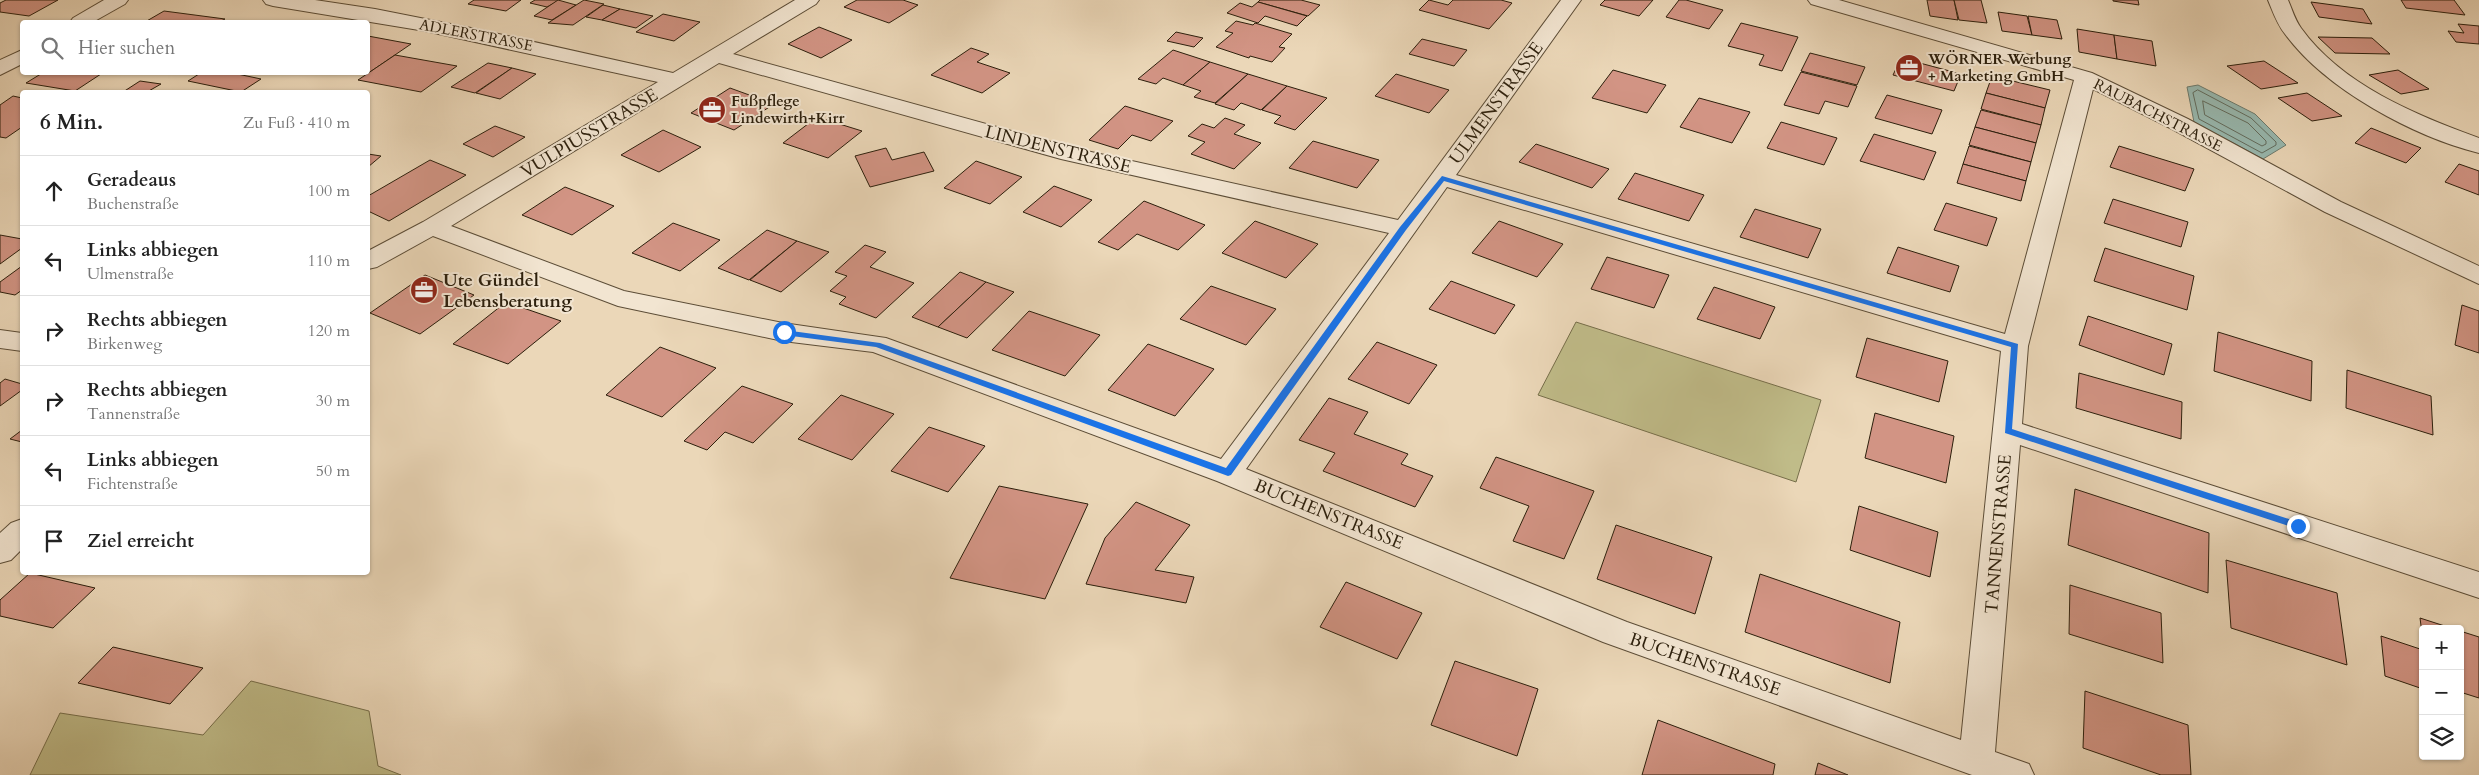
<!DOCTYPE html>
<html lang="de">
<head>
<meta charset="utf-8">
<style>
	:root { --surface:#fff; --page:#f2f2f2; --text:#222; --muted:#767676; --line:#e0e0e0 }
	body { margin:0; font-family:Cardo,serif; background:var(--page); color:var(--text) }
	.controls { position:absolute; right:15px; bottom:15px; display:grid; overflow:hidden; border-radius:5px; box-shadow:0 1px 4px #0004 }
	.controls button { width:45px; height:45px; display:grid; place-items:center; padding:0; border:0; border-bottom:1px solid var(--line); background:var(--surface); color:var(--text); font:25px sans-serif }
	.stop { position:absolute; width:15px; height:15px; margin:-11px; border:4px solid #1a73e8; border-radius:50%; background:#fff }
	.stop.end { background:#1a73e8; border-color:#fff; box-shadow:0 1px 5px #0008 }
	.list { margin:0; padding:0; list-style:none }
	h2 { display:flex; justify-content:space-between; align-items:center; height:65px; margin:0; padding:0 20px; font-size:21px }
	h2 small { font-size:16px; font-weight:400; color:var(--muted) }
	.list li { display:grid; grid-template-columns:32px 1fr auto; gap:15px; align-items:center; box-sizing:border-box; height:70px; padding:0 20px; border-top:1px solid var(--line) }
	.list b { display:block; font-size:19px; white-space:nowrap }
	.list p { margin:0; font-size:16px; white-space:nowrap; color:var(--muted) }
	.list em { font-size:16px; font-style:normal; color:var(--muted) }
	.icon { flex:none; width:28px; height:28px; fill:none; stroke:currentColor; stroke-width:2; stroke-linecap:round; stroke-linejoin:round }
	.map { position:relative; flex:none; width:2479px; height:775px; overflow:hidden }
	.search { position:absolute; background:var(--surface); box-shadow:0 1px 4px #0004; left:20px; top:20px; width:350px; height:55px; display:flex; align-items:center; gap:12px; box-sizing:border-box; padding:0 18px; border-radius:5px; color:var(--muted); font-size:19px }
	.panel { position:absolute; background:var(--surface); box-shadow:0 1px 4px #0004; left:20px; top:90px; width:350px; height:485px; border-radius:5px }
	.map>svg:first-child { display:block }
	.green { fill:#c0bc89; stroke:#766e4a }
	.water { fill:#98b9b0; stroke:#6d7b6e }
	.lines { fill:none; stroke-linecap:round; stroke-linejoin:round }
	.shore { stroke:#626c5e; stroke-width:1 }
	.building { fill:#d29484; stroke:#2c1f0c }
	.minor-casing { stroke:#5c4d37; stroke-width:2 }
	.minor { fill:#f2e5d1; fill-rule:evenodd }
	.route { fill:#1a73e8 }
	.labels { text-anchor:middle; stroke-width:4; stroke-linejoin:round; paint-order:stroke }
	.far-street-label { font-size:15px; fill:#2c1f0c; stroke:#f2e5d1 }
	.far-poi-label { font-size:15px; font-weight:bold; fill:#2c1f0c; stroke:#f2e5d1; text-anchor:start }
	.street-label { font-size:18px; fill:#2c1f0c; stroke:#f2e5d1 }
	.poi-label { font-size:18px; font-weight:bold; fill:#2c1f0c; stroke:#f2e5d1; text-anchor:start }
</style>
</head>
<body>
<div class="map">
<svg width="2479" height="775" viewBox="0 0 2479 775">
	<rect width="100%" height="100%" fill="#ebd7b8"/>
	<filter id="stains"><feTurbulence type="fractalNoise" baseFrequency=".004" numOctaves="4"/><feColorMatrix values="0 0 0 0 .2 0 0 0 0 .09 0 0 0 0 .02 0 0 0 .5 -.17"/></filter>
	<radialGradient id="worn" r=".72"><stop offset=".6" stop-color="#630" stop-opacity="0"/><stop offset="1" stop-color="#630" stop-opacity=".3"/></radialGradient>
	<g class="green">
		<path d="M1576 322 1821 400 1796 482 1538 395Z"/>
		<path d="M251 681 369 711 378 766 401 775H30L60 713 203 735Z"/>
	</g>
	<path class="water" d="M2198 85 2255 114 2286 145 2263 159 2194 122 2187 87Z"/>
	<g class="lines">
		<g class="shore">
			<path d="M2198 90 2251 118 2276 142V145L2262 153 2199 119 2193 93Z"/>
			<path d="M2203 101 2248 123 2266 141V144L2262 146 2205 115Z"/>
		</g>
	</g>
	<g class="building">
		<path d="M6 0H58L29 16 0 12V3Z"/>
		<path d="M474 0H521L506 11 468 4Z"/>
		<path d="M535 0H560L547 7 530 3Z"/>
		<path d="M558 0 576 5 552 20 534 16Z"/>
		<path d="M584 0 604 4 573 25 548 23Z"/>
		<path d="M857 0H903L918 5 889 23 844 7Z"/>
		<path d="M1260 0H1301L1320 5 1308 16 1258 2Z"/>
		<path d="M1429 0 1448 5 1453 0H1501L1512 3 1489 29 1419 10Z"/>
		<path d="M1605 0H1653L1639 16 1600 5Z"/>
		<path d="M1679 0H1686L1723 10 1709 29 1666 17Z"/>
		<path d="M1927 0H1954L1958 20 1930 16Z"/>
		<path d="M1954 0H1981L1987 23 1959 20Z"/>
		<path d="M2113 0H2138L2139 5 2113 1Z"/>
		<path d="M2401 0H2454L2465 15 2406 8Z"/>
		<path d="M1258 2 1307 16 1297 26 1265 16 1258 23 1227 13 1240 3 1252 7Z"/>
		<path d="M2311 2 2363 9 2372 24 2319 17Z"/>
		<path d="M603 5 620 9 602 20 586 17Z"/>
		<path d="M620 9 653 16 636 28 602 20Z"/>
		<path d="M164 11 225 19 219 22H145Z"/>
		<path d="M1998 12 2027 16 2032 35 2002 31Z"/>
		<path d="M663 14 700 22 674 41 636 32Z"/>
		<path d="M2028 16 2057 20 2062 39 2032 35Z"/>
		<path d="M1236 21 1253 25 1255 23 1292 34 1279 47 1285 48 1272 62 1250 56 1249 58 1216 47 1233 33 1225 31Z"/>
		<path d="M1741 23 1798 37 1782 71 1759 65 1764 55 1728 46Z"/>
		<path d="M2458 24 2479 26V44L2456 42 2448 31 2464 33Z"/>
		<path d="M819 27 852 40 821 58 788 44Z"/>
		<path d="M2077 29 2114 35 2117 59 2079 52Z"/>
		<path d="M1176 32 1203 38 1194 47 1167 41Z"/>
		<path d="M2114 35 2152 41 2156 66 2117 59Z"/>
		<path d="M368 36 411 44 370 72H368Z"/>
		<path d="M2318 37 2372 38 2390 54 2335 53Z"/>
		<path d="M1422 39 1467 50 1454 66 1409 54Z"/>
		<path d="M971 48 989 54 977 62 1010 73 982 93 931 75Z"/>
		<path d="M1173 50 1210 62 1183 85 1163 78 1156 84 1138 79Z"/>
		<path d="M1810 53 1865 67 1857 85 1801 71Z"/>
		<path d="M395 55 457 66 421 92 358 80Z"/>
		<path d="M1901 58 1961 74 1954 91 1893 75Z"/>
		<path d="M2264 61 2298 83 2261 89 2227 66Z"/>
		<path d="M1210 62 1248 74 1215 103 1194 97 1201 91 1183 85Z"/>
		<path d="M488 63 512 68 475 93 451 87Z"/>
		<path d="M512 68 536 74 500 99 476 93Z"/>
		<path d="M1613 70 1666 85 1647 113 1592 98Z"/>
		<path d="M2398 70 2429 89 2401 94 2369 75Z"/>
		<path d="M44 72H104L75 91 26 83Z"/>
		<path d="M202 72H228L261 79 241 92 188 81Z"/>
		<path d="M1801 72 1857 86 1848 107 1825 101 1819 114 1784 105Z"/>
		<path d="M1248 74 1287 86 1261 110 1241 103 1234 110 1215 104Z"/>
		<path d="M1396 74 1449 90 1429 113 1375 96Z"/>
		<path d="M1992 76 2050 90 2045 108 1986 93Z"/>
		<path d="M140 81 161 84 147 92H123Z"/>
		<path d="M1287 86 1327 98 1295 130 1274 123 1281 116 1262 110Z"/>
		<path d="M730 88 774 104 734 130 691 113Z"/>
		<path d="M1986 93 2045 108 2041 125 1981 109Z"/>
		<path d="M2307 93 2342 116 2312 121 2278 98Z"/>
		<path d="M1887 95 1942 110 1932 134 1875 118Z"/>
		<path d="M13 96 22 98V127L6 138 0 137V105Z"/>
		<path d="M1699 98 1750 112 1732 143 1680 127Z"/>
		<path d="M1125 106 1173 121 1151 141 1132 135 1118 149 1089 140Z"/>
		<path d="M1981 110 2041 125 2036 143 1975 127Z"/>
		<path d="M817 117 862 131 828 158 783 143Z"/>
		<path d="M1225 118 1245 125 1234 134 1261 143 1234 169 1191 154 1205 142 1188 136 1202 124 1214 128Z"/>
		<path d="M1781 122 1837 138 1824 165 1767 148Z"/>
		<path d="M495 126 525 137 493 157 463 144Z"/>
		<path d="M1975 127 2036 143 2031 162 1969 145Z"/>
		<path d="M2371 128 2421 148 2406 163 2355 143Z"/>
		<path d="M663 130 701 147 659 172 621 155Z"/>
		<path d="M1874 134 1936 152 1924 180 1860 161Z"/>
		<path d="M1313 141 1379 160 1357 188 1289 168Z"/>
		<path d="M1536 144 1609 169 1592 188 1519 162Z"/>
		<path d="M1969 146 2031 162 2026 181 1963 164Z"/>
		<path d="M2119 146 2194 169 2185 191 2110 167Z"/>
		<path d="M886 148 892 160 924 152 934 171 870 187 855 156Z"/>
		<path d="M368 154 381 156 368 167Z"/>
		<path d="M430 160 466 175 389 221 368 211V196Z"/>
		<path d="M976 161 1022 177 990 204 944 188Z"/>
		<path d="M1963 164 2026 181 2021 201 1957 183Z"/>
		<path d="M2459 164 2479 171V195L2445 182Z"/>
		<path d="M1635 173 1704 195 1689 221 1618 199Z"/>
		<path d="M1054 186 1092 200 1061 227 1023 212Z"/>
		<path d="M565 187 614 206 572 235 522 215Z"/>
		<path d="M2113 199 2188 222 2181 247 2104 223Z"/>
		<path d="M1144 201 1205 225 1178 250 1137 234 1118 250 1098 242Z"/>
		<path d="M1946 203 1997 218 1987 246 1934 230Z"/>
		<path d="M1755 209 1821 229 1808 258 1740 237Z"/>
		<path d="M1255 221 1318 244 1286 278 1222 253Z"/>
		<path d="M1499 221 1563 244 1537 277 1472 253Z"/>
		<path d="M673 223 720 240 680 271 632 253Z"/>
		<path d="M767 230 797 241 749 280 718 268Z"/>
		<path d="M0 235 22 239V248L0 264Z"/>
		<path d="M797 241 829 252 781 292 750 280Z"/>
		<path d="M865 245 886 252 870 267 914 283 876 318 839 304 846 297 830 291 847 276 835 272Z"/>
		<path d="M1898 247 1959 266 1950 292 1887 273Z"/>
		<path d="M2105 248 2194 276 2187 310 2094 281Z"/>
		<path d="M1607 257 1669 275 1654 308 1591 289Z"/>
		<path d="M22 266V290L15 295 0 292V282Z"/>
		<path d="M960 272 986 282 938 327 912 317Z"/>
		<path d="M425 275 474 295 420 334 370 313Z"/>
		<path d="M1451 281 1515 305 1495 334 1429 309Z"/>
		<path d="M986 282 1014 292 967 338 938 327Z"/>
		<path d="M1211 286 1276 309 1246 345 1180 319Z"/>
		<path d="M1714 287 1775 307 1760 339 1697 319Z"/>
		<path d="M506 302 561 321 508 364 453 344Z"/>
		<path d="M2462 305 2479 311V353L2455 345Z"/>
		<path d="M1029 311 1100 335 1065 376 992 350Z"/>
		<path d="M2088 316 2172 344 2164 375 2079 345Z"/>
		<path d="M2218 332 2312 361 2311 401 2214 371Z"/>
		<path d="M1867 338 1948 361 1939 402 1856 377Z"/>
		<path d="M1377 342 1437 365 1409 404 1348 379Z"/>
		<path d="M1148 344 1214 369 1175 416 1108 390Z"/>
		<path d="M660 347 716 368 662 417 606 395Z"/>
		<path d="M2347 370 2431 396 2433 435 2346 408Z"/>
		<path d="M2079 373 2182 402 2181 439 2076 408Z"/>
		<path d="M5 379 22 384V390L0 406V383Z"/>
		<path d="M742 386 793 404 753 443 725 432 707 450 684 441Z"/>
		<path d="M841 395 894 414 852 460 798 439Z"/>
		<path d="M1329 398 1368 412 1354 434 1408 454 1401 464 1433 476 1415 507 1323 471 1335 453 1299 440Z"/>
		<path d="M1875 413 1954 436 1946 483 1865 458Z"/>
		<path d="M929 427 985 446 948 492 891 471Z"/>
		<path d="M22 430V442L10 439Z"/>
		<path d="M1496 457 1594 491 1564 559 1513 541 1529 506 1480 488Z"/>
		<path d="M999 486 1088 504 1045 599 950 578Z"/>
		<path d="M2075 489 2209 533 2208 593 2068 545Z"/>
		<path d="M1136 502 1190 525 1155 570 1194 577 1186 603 1086 584 1105 538Z"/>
		<path d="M1859 506 1938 532 1930 577 1850 550Z"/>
		<path d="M1616 525 1712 557 1695 614 1597 579Z"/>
		<path d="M2226 560 2337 593 2347 665 2231 628Z"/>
		<path d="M30 573 95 588 53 628 0 616V600Z"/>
		<path d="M1760 574 1900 622 1890 683 1745 632Z"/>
		<path d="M1346 582 1422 613 1397 659 1320 627Z"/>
		<path d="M2070 585 2161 613 2163 663 2069 634Z"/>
		<path d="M2420 618 2454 629H2423V641Z"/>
		<path d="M2460 631 2479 637V698L2460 692Z"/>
		<path d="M2381 636 2423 650V689L2385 676Z"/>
		<path d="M113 647 203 668 170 704 78 683Z"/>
		<path d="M1455 661 1538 689 1517 756 1431 725Z"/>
		<path d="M2085 691 2188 725 2191 775H2161L2083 748Z"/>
		<path d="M1658 720 1775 764 1773 775H1642Z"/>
		<path d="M1818 763 1848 775H1815Z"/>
	</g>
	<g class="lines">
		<g class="minor-casing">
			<g id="minor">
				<path d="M104 0H128L125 4 93 22H70L73 18Z"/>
				<path d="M263 0H315L375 9 476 29 673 73 795 0H819L816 4 733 54 1073 148 1398 220 1561 0H1581L1456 175 2005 334 2074 80 1811 4 1808 0H1839L2092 73 2188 119 2341 202 2479 266V284L2325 212 2172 129 2093 89 2028 346 2022 424 2479 572V598L2020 445 1995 752 2029 764 2034 775H1972L1603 642 1217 481 873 352 783 341 618 306 433 236 377 267 368 269V251L423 222 658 82 425 31 273 6 266 4ZM719 63 1061 159 1389 233 1221 459 886 338 783 323 624 291 451 226ZM1447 187 2001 351 1961 740 1627 622 1246 469Z"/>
				<path d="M2268 0H2288C2292 9 2295 20 2301 28 2342 85 2416 115 2479 138V153C2414 137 2325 89 2285 34 2277 24 2273 12 2268 0Z"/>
				<path d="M22 50V64L0 75V60Z"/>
				<path d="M0 330 22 333V351L0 348Z"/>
				<path d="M22 519V549L11 560 0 563V533L11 523Z"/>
			</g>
		</g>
		<use href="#minor" class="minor"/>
	</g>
	<path class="route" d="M1442 176 2018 344 2012 429 2301 523 2303 526 2298 529 2005 433 2011 347 1444 181 1406 230 1231 475 1228 476 876 347 784 335 780 332 784 330 880 343 1226 468 1400 227Z"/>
	<defs>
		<g id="office-disc" transform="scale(1.4375)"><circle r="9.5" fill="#8f2418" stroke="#f2e5d1"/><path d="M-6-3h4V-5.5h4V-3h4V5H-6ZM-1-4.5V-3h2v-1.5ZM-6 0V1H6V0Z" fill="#fff"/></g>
	</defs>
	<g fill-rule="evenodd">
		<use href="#office-disc" x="1909" y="68"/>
		<use href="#office-disc" x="712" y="110"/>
		<use href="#office-disc" x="424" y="290"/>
	</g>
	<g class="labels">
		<g class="far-street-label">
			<text transform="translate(476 35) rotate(11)" y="5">ADLERSTRASSE</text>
			<text transform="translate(2158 115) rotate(27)" y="5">RAUBACHSTRASSE</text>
		</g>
		<g class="far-poi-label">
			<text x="1928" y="64">WÖRNER Werbung<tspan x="1928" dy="17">+ Marketing GmbH</tspan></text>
			<text x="731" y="106">Fußpflege<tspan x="731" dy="17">Lindewirth+Kirr</tspan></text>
		</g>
		<g class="street-label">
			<text transform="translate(1496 103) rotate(-54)" y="6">ULMENSTRASSE</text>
			<text transform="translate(589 133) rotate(-31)" y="6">VULPIUSSTRASSE</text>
			<text transform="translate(1058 149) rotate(14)" y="6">LINDENSTRASSE</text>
			<text transform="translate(1329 514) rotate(22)" y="6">BUCHENSTRASSE</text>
			<text transform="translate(1998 534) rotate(-85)" y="6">TANNENSTRASSE</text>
			<text transform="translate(1705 664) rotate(19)" y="6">BUCHENSTRASSE</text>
		</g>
		<g class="poi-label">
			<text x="443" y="286">Ute Gündel<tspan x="443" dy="21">Lebensberatung</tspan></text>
		</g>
	</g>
	<rect width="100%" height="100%" filter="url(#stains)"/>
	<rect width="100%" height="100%" fill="url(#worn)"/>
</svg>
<div class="controls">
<button>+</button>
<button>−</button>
<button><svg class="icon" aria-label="layers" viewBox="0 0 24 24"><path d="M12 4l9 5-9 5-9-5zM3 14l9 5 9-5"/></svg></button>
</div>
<div class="stop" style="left:784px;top:332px"></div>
<div class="stop end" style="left:2298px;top:526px"></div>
<div class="search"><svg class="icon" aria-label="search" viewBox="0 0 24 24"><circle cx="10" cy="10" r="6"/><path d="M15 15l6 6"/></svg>Hier suchen</div>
<section class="panel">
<h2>6 Min.<small>Zu Fuß · 410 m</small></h2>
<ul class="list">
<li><svg class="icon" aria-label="ahead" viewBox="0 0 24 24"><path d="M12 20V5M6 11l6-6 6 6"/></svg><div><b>Geradeaus</b><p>Buchenstraße</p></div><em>100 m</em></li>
<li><svg class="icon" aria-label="left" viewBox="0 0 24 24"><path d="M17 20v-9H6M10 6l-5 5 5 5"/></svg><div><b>Links abbiegen</b><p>Ulmenstraße</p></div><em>110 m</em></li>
<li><svg class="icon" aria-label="right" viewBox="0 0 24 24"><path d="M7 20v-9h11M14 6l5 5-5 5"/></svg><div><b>Rechts abbiegen</b><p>Birkenweg</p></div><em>120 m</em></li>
<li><svg class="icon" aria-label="right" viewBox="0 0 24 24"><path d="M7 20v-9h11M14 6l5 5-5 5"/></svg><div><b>Rechts abbiegen</b><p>Tannenstraße</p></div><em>30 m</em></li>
<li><svg class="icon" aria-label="left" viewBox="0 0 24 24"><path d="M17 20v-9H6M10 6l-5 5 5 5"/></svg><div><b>Links abbiegen</b><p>Fichtenstraße</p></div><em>50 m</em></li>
<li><svg class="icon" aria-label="arrive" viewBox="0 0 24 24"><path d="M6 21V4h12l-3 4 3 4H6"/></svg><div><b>Ziel erreicht</b></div></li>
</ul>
</section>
</div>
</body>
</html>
